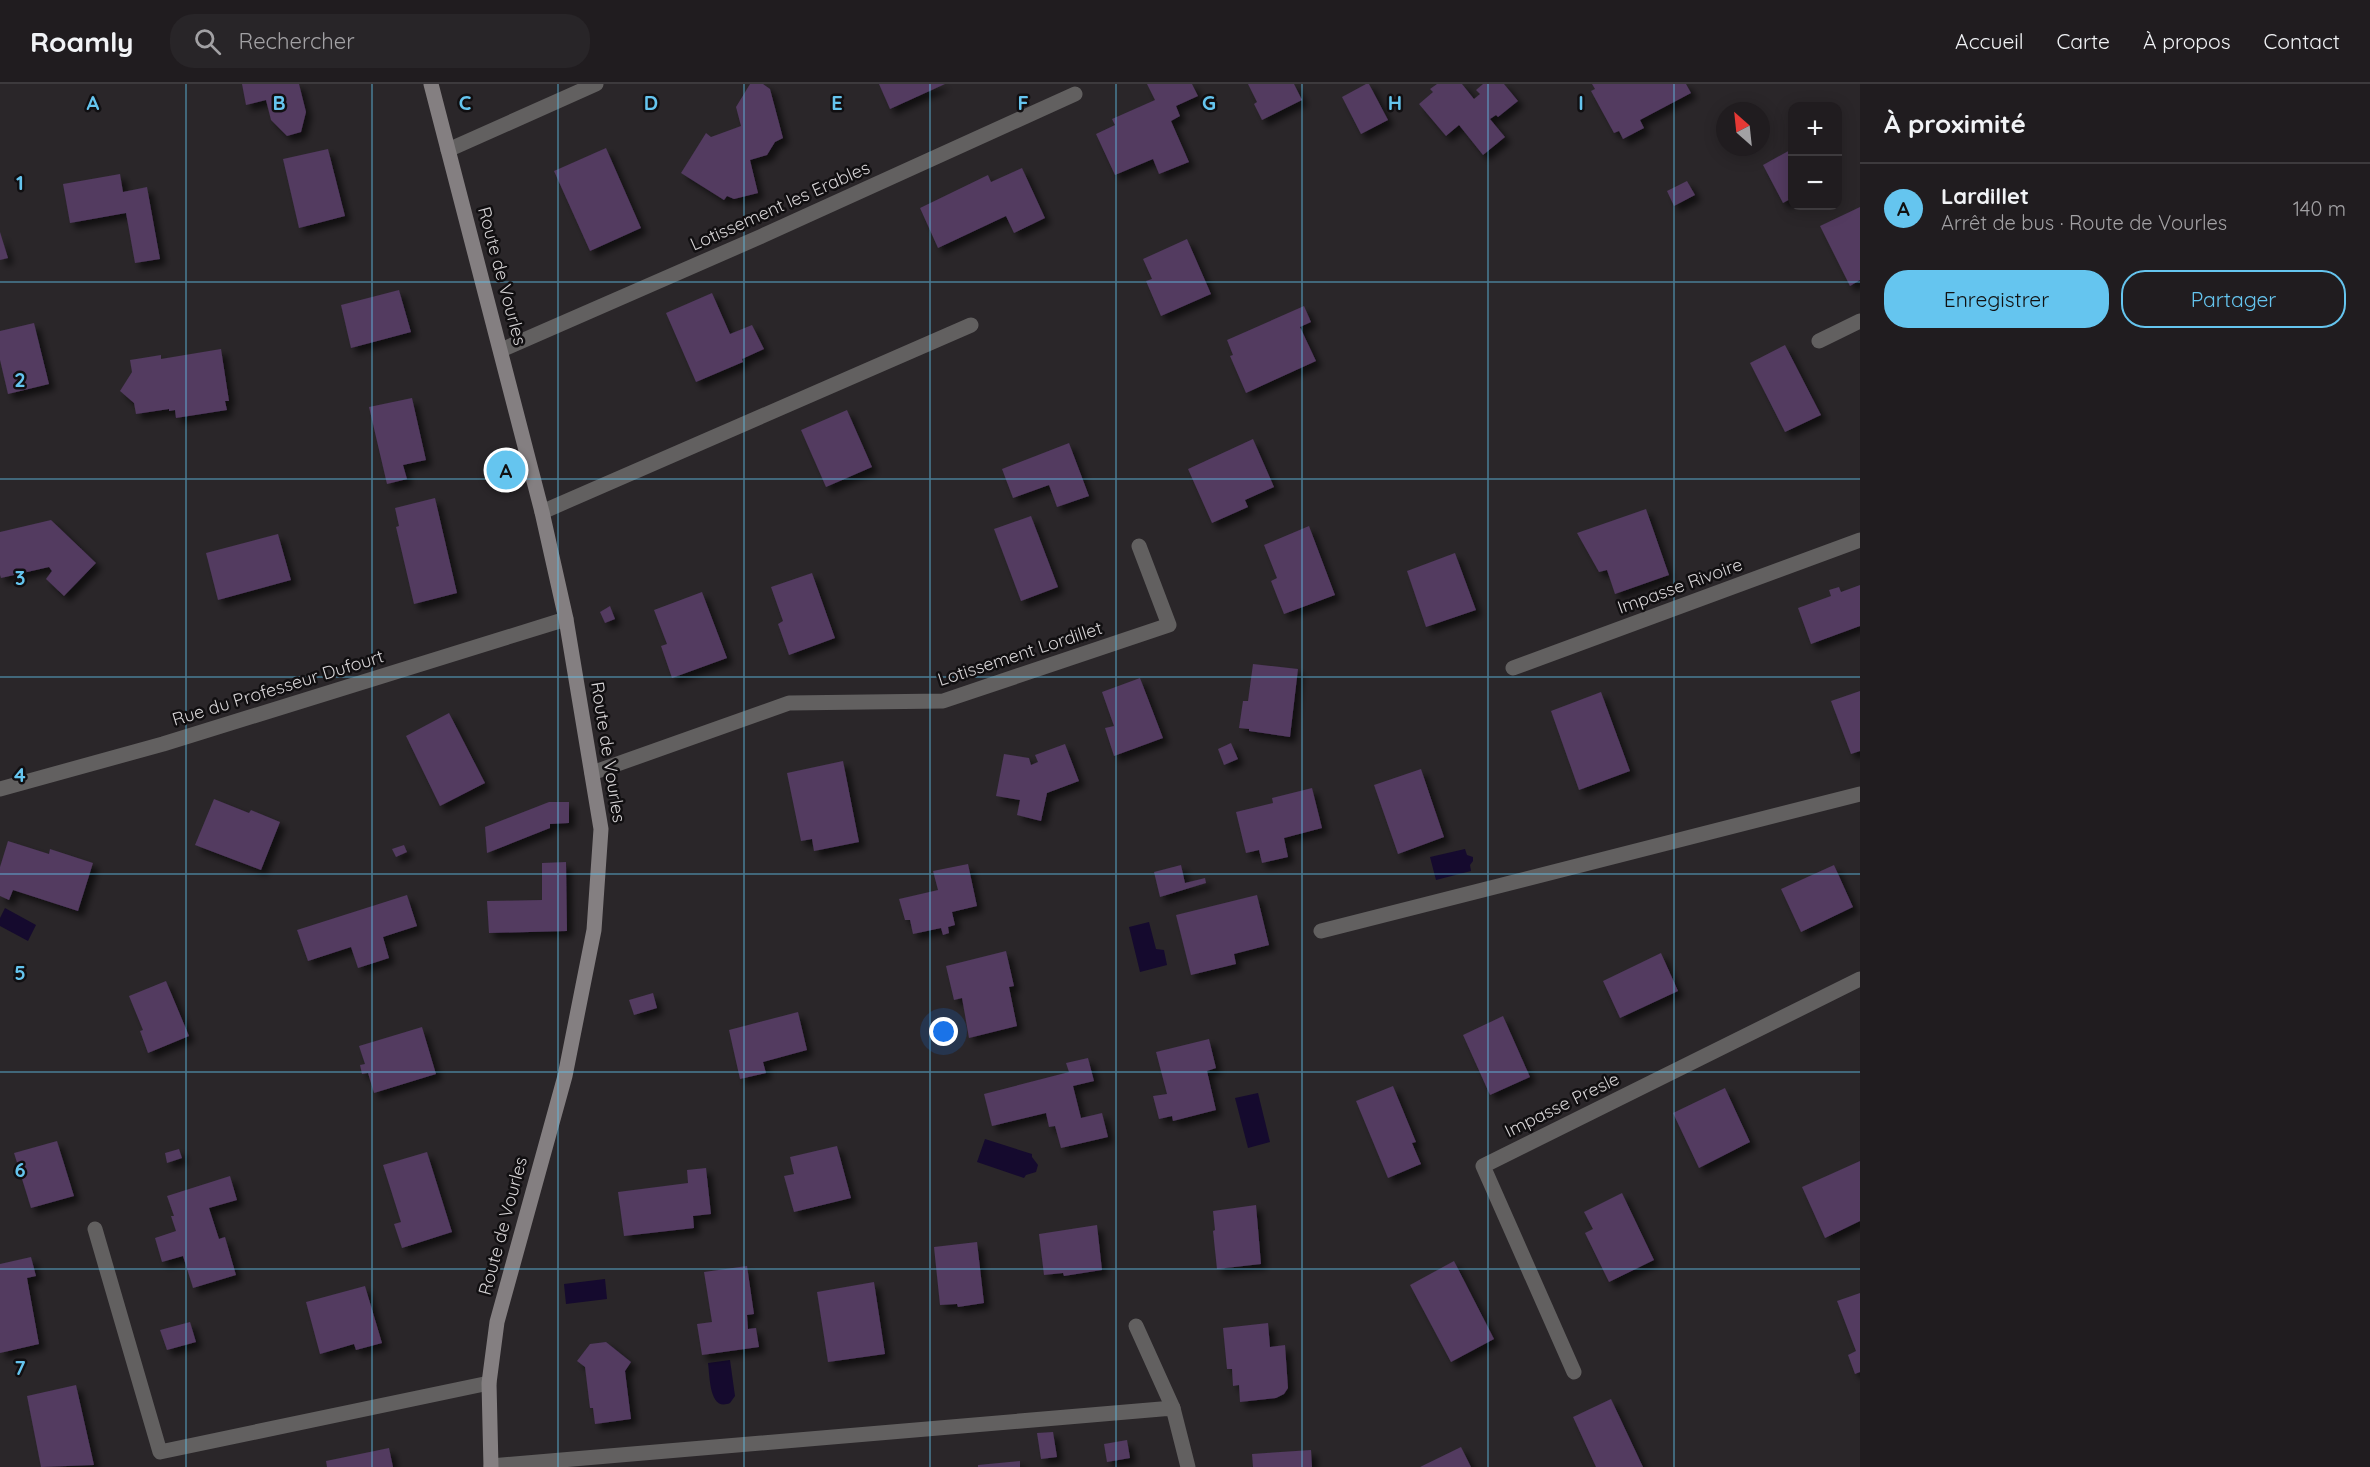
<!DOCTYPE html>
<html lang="fr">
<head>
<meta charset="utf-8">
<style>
	:root { --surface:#201c1f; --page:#282528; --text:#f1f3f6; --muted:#a2a1a4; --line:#3d3a3d; --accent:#65c5ef }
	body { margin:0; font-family:Quicksand,sans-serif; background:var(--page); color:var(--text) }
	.controls { position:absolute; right:18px; top:18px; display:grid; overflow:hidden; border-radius:12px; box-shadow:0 3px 15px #0003 }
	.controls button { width:54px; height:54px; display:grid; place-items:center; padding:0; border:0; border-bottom:2px solid var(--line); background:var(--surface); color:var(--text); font:30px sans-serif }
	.compass { position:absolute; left:1716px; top:18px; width:54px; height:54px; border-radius:50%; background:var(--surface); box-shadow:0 3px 15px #0003; rotate:333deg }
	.you { position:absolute; left:944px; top:948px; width:21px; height:21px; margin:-15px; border:4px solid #fff; border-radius:50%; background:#1a73e8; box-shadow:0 0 0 9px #1a73e833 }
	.badge { display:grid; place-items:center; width:39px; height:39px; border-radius:50%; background:var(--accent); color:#111; font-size:20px; font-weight:700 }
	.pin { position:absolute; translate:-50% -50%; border:3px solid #fff; box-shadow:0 2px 6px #0006 }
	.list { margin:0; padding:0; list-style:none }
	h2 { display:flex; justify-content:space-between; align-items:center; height:78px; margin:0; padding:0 24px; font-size:26px }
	h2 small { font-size:20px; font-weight:400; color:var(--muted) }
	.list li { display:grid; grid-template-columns:39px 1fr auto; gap:18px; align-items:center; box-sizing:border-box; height:90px; padding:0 24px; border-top:2px solid var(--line) }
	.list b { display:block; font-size:22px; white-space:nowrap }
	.list p { margin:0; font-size:20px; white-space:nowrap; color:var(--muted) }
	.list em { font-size:20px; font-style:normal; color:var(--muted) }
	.actions { display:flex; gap:12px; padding:18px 24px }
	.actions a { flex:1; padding:14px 0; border:2px solid var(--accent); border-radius:24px; text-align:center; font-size:21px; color:var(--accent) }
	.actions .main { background:var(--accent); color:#111 }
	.icon { flex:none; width:33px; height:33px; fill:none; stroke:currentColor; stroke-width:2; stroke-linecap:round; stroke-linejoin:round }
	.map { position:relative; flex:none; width:1860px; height:1383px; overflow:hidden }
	header { display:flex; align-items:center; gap:36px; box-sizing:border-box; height:84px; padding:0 30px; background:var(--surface); border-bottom:2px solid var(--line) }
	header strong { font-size:28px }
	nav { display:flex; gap:33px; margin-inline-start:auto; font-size:21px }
	.search { width:420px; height:54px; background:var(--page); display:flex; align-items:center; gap:15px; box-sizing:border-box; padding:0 21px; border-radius:24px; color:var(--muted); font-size:22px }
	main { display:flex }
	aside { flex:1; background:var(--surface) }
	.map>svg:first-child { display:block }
	.water { fill:#150a2e }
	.building { fill:#523a60; filter:url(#shadow) }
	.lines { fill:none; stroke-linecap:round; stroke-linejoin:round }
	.lane { stroke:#626060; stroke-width:15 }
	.street { stroke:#626060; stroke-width:15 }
	.secondary { stroke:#847f81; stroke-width:15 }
	.grid { fill:none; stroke:#65c5ef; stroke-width:1.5; stroke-opacity:0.55 }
	.labels { text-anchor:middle; stroke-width:5; stroke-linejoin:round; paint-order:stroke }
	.street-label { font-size:18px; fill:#d6d3d5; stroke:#110f11 }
	.grid-label { font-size:20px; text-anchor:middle; font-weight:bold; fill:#65c5ef; stroke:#110f11; stroke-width:5; stroke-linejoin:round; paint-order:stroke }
</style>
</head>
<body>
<header>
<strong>Roamly</strong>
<div class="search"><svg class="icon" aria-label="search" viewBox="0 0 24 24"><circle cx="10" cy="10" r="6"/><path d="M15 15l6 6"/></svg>Rechercher</div>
<nav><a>Accueil</a><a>Carte</a><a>À propos</a><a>Contact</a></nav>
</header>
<main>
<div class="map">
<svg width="1860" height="1383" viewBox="0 0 1860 1383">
	<defs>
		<filter id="shadow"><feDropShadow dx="5.5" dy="5.5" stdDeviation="3" flood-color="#0009"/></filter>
	</defs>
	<rect width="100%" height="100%" fill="#2a2629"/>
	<g class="water">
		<path d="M1465 765 1467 771 1473 773V777L1470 781 1471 787 1436 796 1430 773Z"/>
		<path d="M5 824 36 841 28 857 0 842V834Z"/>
		<path d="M1149 838 1156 865 1164 866 1167 881 1140 888 1129 843Z"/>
		<path d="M1258 1009 1270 1058 1248 1064 1235 1014Z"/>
		<path d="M985 1055 1032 1070V1073L1038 1081 1036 1088 1026 1091 1024 1094 977 1078Z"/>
		<path d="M605 1195 607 1215 566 1220 564 1200Z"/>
		<path d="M730 1276 735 1312 730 1319C709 1328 710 1293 708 1279Z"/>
	</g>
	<g class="building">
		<path d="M242 0H299L306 28 301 48 287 52 271 36 266 16 246 21Z"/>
		<path d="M750 0H763L770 5 783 54 775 58 767 71 750 76 758 109 734 115 727 112 724 116 681 89 706 49 711 53 741 42 736 23Z"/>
		<path d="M879 0H945L890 25Z"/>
		<path d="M1147 0H1192L1198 12 1176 22 1180 32 1171 37 1189 78 1159 90 1153 75 1115 91 1096 50 1115 41 1112 35 1155 16Z"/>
		<path d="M1248 0H1294L1302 16 1262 36 1254 20 1257 18Z"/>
		<path d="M1366 0H1369L1388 36 1361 50 1342 13Z"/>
		<path d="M1437 0H1462L1474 15 1480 10 1476 6 1483 0H1504L1518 17 1498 33 1496 31 1490 35 1505 53 1483 71 1459 41 1446 52 1419 20 1433 8 1430 5Z"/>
		<path d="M1592 0H1686L1691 9 1640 36 1644 44 1623 55 1619 47 1614 49 1591 7 1595 5Z"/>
		<path d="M606 64 641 144 590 167 554 87Z"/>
		<path d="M328 65 345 132 299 144 283 75Z"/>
		<path d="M1792 65V114L1783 119 1763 81Z"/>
		<path d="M1022 84 1045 134 1014 149 1006 132 938 164 920 124 988 91 991 98Z"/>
		<path d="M120 90 123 108 147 103 160 175 135 179 126 129 70 139 63 100Z"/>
		<path d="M1687 97 1695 111 1674 122 1667 107Z"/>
		<path d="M1860 123V196L1850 202 1820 142Z"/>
		<path d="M0 148 8 174 0 176Z"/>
		<path d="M1187 155 1211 210 1161 232 1146 197 1152 195 1143 175Z"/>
		<path d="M399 206 411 248 351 264 341 221Z"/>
		<path d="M712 209 730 250 752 241 764 265 742 275 743 278 696 298 666 229Z"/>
		<path d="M1304 222 1311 238 1300 243 1316 277 1246 309 1230 272 1233 271 1227 256Z"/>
		<path d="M34 239 49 300 8 310 0 276V247Z"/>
		<path d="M1785 261 1821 331 1785 348 1750 279Z"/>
		<path d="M221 265 229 317H225L227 326 176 334 175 326 169 327V325L136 330 134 319 120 307 132 288 130 276 161 271V275Z"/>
		<path d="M412 314 426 376 403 381 407 395 387 400 369 323Z"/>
		<path d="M847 326 872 383 826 403 801 346Z"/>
		<path d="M1253 355 1274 403 1245 416 1248 423 1212 439 1188 385Z"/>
		<path d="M1069 359 1089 412 1057 423 1049 401 1013 414 1002 385Z"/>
		<path d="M435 414 457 509 414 520 396 443 399 442 395 424Z"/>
		<path d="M1646 425 1669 491 1615 510 1607 486 1599 488 1577 449Z"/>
		<path d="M1031 432 1058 503 1021 517 994 445Z"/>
		<path d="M51 436 96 479 64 512 46 495 52 487 49 483 1 494 0 491V448Z"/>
		<path d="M1309 442 1335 511 1284 530 1271 497 1277 494 1264 461Z"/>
		<path d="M278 450 291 496 218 516 206 469Z"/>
		<path d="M1455 469 1476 526 1426 543 1407 487Z"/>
		<path d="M812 489 835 554 789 571 778 540 783 537 771 503Z"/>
		<path d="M1860 501V542L1811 560 1798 524 1831 512 1829 506 1839 503 1841 508Z"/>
		<path d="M702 508 727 574 672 594 661 562 667 560 654 526Z"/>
		<path d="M610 522 615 535 605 539 600 528Z"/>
		<path d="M1253 580 1298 585 1290 653 1249 647V645L1239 644 1243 617H1248Z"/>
		<path d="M1140 594 1163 654 1114 672 1105 644 1114 642 1102 608Z"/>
		<path d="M1860 607V667L1851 670 1831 617Z"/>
		<path d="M1601 608 1630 687 1579 706 1551 627Z"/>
		<path d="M449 629 485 699 440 722 406 652Z"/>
		<path d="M1231 659 1238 675 1224 681 1218 665Z"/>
		<path d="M1065 660 1079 697 1047 709 1041 737 1017 731 1020 716 996 712 1004 670 1029 674 1031 681 1038 678 1035 671Z"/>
		<path d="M843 677 859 758 814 767 812 755 801 757 787 689Z"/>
		<path d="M1421 685 1444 753 1398 770 1374 701Z"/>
		<path d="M1312 704 1322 744 1284 754 1288 773 1262 779 1259 766 1246 769 1236 728 1273 719 1272 714Z"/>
		<path d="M214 715 249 729 251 726 280 738 261 786 195 761Z"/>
		<path d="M549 718H569V739L550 740V744L487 769 485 743Z"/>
		<path d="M8 757 49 770 50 765 93 779 78 827 13 806 9 816 0 812V783Z"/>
		<path d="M404 761 407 768 396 773 392 765Z"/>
		<path d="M566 778 567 847 489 849 487 817 542 816V779Z"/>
		<path d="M968 780 977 822 952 828 955 841 948 843 949 849 943 851 941 844 913 850 910 836H905L899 815 938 806 933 787Z"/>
		<path d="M1181 781 1185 799 1205 794 1206 799 1160 813 1154 788Z"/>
		<path d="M1834 781 1853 823 1801 848 1781 805Z"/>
		<path d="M407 811 417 842 383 853 389 874 358 884 351 863 308 877 297 846Z"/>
		<path d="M1257 811 1269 861 1234 870 1236 880 1191 891 1176 831Z"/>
		<path d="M1006 867 1014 902 1009 903 1017 942 969 954 962 914 954 916 946 882Z"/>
		<path d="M1661 869 1678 907 1620 934 1603 897Z"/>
		<path d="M166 897 189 952 148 969 140 947 143 946 129 912Z"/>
		<path d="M653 909 657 924 634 931 629 916Z"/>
		<path d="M798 928 807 966 763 978 766 989 740 995 729 946Z"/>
		<path d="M1503 932 1530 993 1490 1011 1463 951Z"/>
		<path d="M422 943 436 990 374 1009 368 989 362 990 360 981 365 980 359 962Z"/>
		<path d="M1209 955 1216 984 1207 987 1216 1026 1173 1037 1172 1032 1159 1035 1153 1012 1167 1010 1156 968Z"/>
		<path d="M1088 974 1094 997 1073 1002 1081 1034 1102 1029 1108 1053 1061 1064 1055 1042 1049 1043 1046 1029 992 1042 984 1010 1069 988 1066 979Z"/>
		<path d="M1393 1002 1416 1058 1412 1059 1421 1080 1388 1094 1356 1017Z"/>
		<path d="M1725 1004 1750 1058 1699 1084 1673 1029Z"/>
		<path d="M57 1057 74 1112 31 1124 14 1069Z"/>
		<path d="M837 1062 851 1114 794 1128 784 1092 794 1090 790 1073Z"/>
		<path d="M179 1065 182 1074 167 1079 165 1069Z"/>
		<path d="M427 1068 452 1148 402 1164 394 1140 401 1138 383 1081Z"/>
		<path d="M1860 1077V1137L1825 1154 1802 1103Z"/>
		<path d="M706 1084 711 1130 693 1132 694 1144 624 1152 618 1108 688 1099 687 1086Z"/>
		<path d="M230 1092 237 1116 209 1124 219 1155 225 1153 236 1191 193 1204 183 1172 162 1178 155 1154 176 1147 171 1132H174L167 1112Z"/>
		<path d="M1622 1109 1654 1176 1609 1198 1585 1149 1593 1145 1584 1128Z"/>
		<path d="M1256 1121 1261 1180 1217 1185 1213 1147 1215 1146 1213 1127Z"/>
		<path d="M1097 1141 1102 1186 1064 1192 1063 1189 1044 1191 1039 1150Z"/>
		<path d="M977 1158 984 1219 958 1223 957 1220 940 1221 934 1163Z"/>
		<path d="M31 1173 36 1192 27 1194 39 1260 0 1269V1180Z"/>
		<path d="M1454 1177 1494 1255 1451 1278 1410 1201Z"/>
		<path d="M747 1182 754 1230 747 1231 748 1245 756 1244 759 1263 702 1271 697 1240 712 1238 704 1188Z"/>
		<path d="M874 1198 885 1270 828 1278 817 1208Z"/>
		<path d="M365 1202 382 1259 356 1266 354 1260 320 1270 306 1218Z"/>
		<path d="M1860 1209V1288L1855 1290 1848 1271 1856 1267 1837 1217Z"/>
		<path d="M190 1238 196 1258 167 1266 160 1246Z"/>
		<path d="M1268 1239 1270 1263 1285 1261 1288 1304 1284 1310 1276 1314 1240 1318 1239 1301 1233 1302 1232 1285H1227L1223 1244Z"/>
		<path d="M606 1258 631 1278 625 1287 631 1335 595 1340 593 1324H590L585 1283 577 1277 590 1260Z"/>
		<path d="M76 1301 94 1381 41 1383 27 1312Z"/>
		<path d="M1611 1315 1643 1383H1596L1573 1333Z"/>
		<path d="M1053 1348 1057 1373 1041 1375 1037 1349Z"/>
		<path d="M1127 1356 1130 1374 1107 1378 1104 1360Z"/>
		<path d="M1461 1363 1471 1383H1420Z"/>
		<path d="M389 1364 393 1383H327L326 1377Z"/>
		<path d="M1311 1366 1312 1383H1253L1252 1370Z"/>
		<path d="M1020 1377V1383H978V1381Z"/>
	</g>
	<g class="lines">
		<path class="lane" d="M1819 257 1860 237"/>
		<g class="street">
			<path d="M448 66 596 0"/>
			<path d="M501 266 762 152 1075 10"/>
			<path d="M542 428 971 241"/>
			<path d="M1513 584 1860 456"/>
			<path d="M592 689 789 619 943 617 1169 541 1139 462"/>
			<path d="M0 705 163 660 566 535"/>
			<path d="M1321 847 1860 710"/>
			<path d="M95 1145 160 1368 489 1299"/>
			<path d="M1136 1242 1173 1324"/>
			<path d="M1574 1288 1483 1082 1860 895"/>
			<path d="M491 1382 1173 1324 1188 1383"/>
		</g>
		<path class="secondary" d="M431 0 542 428 566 535 601 745 594 846 565 992 497 1238 489 1299 491 1383"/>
	</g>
	<path class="grid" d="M186 0V1383M372 0V1383M558 0V1383M744 0V1383M930 0V1383M1116 0V1383M1302 0V1383M1488 0V1383M1674 0V1383M0 198H1860M0 395H1860M0 593H1860M0 790H1860M0 988H1860M0 1185H1860"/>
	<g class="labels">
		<g class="street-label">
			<text transform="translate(780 122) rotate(-24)" y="6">Lotissement les Erables</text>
			<text transform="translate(502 192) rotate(75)" y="6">Route de Vourles</text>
			<text transform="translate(1680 502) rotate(-20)" y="6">Impasse Rivoire</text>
			<text transform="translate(1020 570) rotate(-18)" y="6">Lotissement Lordillet</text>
			<text transform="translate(278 604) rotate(-17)" y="6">Rue du Professeur Dufourt</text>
			<text transform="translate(608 668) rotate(81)" y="6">Route de Vourles</text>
			<text transform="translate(1562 1021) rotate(-26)" y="6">Impasse Presle</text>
			<text transform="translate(503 1142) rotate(-75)" y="6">Route de Vourles</text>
		</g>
	</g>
	<g class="grid-label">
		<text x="93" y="26">A</text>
		<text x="279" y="26">B</text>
		<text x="465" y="26">C</text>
		<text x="651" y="26">D</text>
		<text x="837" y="26">E</text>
		<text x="1023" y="26">F</text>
		<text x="1209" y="26">G</text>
		<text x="1395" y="26">H</text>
		<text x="1581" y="26">I</text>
		<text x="20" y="106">1</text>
		<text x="20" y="303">2</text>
		<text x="20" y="501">3</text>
		<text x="20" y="698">4</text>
		<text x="20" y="896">5</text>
		<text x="20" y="1093">6</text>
		<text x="20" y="1291">7</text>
	</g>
</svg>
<div class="controls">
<button>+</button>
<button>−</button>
</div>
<svg class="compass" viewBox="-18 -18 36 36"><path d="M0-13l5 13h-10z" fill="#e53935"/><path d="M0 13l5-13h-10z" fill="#a2a1a4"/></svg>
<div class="you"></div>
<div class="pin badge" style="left:506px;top:386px">A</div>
</div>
<aside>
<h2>À proximité<small></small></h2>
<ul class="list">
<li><span class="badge">A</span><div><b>Lardillet</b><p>Arrêt de bus · Route de Vourles</p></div><em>140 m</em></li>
</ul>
<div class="actions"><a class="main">Enregistrer</a><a>Partager</a></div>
</aside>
</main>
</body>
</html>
